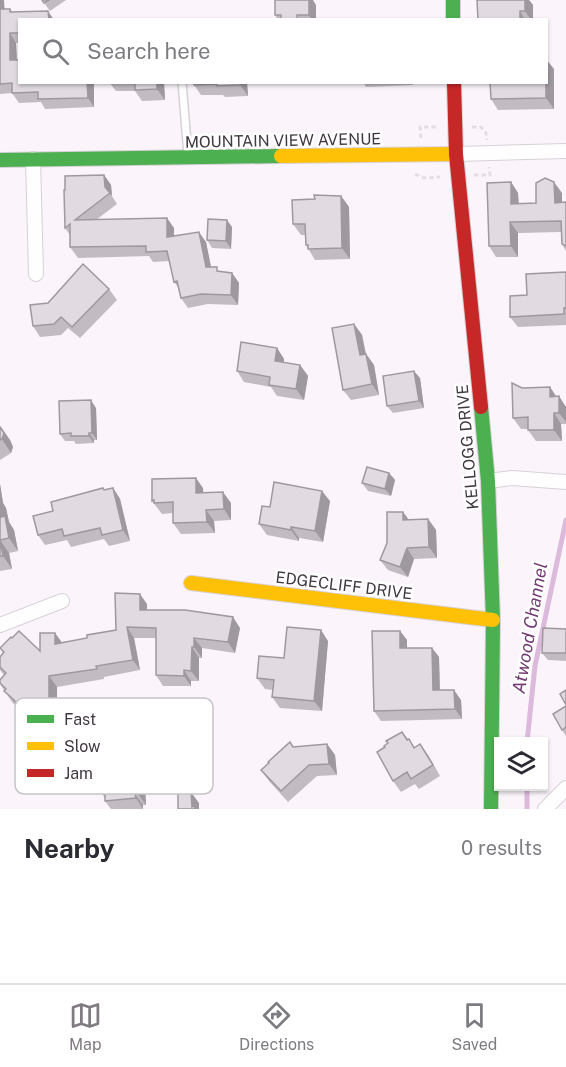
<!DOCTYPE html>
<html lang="en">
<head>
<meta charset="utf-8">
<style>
	:root { --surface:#fff; --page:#f7f7f7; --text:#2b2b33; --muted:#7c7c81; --line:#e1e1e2; --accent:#817b81 }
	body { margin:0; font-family:"Public Sans",sans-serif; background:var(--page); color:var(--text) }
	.controls { position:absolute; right:18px; bottom:18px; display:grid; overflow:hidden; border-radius:0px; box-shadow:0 2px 4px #0004 }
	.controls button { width:54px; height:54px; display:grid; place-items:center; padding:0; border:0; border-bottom:2px solid var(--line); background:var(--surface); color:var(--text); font:30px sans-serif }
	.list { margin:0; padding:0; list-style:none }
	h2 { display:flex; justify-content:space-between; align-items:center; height:78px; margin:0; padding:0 24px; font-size:26px }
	h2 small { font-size:20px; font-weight:400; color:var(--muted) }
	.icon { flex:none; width:33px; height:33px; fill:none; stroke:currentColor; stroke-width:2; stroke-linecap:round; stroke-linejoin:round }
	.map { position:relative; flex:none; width:566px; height:809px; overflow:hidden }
	.search { position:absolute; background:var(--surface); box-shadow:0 2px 4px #0004; left:18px; right:18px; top:18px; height:66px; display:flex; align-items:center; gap:15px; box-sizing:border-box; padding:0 21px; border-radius:0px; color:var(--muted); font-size:22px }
	.sheet { height:174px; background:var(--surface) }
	nav { display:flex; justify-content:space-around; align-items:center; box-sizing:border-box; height:84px; border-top:2px solid var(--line); background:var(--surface); font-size:16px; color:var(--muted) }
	nav a { display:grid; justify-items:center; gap:3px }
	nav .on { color:var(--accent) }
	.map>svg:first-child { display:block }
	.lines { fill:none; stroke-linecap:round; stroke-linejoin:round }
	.stream { stroke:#dcbadc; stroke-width:5 }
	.lane-casing { stroke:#d7d1d7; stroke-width:10 }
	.street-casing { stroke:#d7d1d7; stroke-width:16 }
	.fast-casing { stroke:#d7d1d7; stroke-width:16 }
	.slow-casing { stroke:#d7d1d7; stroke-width:16 }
	.jam-casing { stroke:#d7d1d7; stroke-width:16 }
	.path { stroke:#e2dfe2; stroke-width:3; stroke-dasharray:4.5 3; stroke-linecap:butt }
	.lane { stroke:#fefefe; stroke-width:7 }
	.street { stroke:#fefefe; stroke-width:14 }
	.fast { stroke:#4caf50; stroke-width:14 }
	.slow { stroke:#ffc107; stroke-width:14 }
	.jam { stroke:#c62828; stroke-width:14 }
	.wall { fill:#c2bcc2 }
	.shaded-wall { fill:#9e999e }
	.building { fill:#e1dbe1; stroke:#9e999e; stroke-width:1.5 }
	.labels { text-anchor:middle; stroke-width:5; stroke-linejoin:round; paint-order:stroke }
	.street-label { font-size:16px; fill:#403940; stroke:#fff }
	.water-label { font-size:18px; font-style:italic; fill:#743b74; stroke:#fff }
	.key { fill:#fff; stroke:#c6c4c6; stroke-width:1.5 }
	.key-label { font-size:16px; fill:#403940 }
</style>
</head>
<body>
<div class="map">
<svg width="566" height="809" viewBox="0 0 566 809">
	<rect width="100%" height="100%" fill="#fbf5fb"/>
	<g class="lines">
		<g class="stream">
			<path d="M527 742 535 666 566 520"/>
			<path d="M527 786V809"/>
		</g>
		<g class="lane-casing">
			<path id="lane" d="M182 82 188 155"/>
		</g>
		<g class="street-casing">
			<g id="street">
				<path d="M456 154 566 151"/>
				<path d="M33 159 36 274"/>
				<path d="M488 481 512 478 566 482"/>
				<path d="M0 625 62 601"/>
				<path d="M545 809 566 788"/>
			</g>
		</g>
		<g class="fast-casing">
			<g id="fast">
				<path d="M453 0V20"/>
				<path d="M0 160 281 156"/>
				<path d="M481 407 488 481 493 620 491 809"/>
			</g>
		</g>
		<g class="slow-casing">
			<g id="slow">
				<path d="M281 156 456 154"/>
				<path d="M191 583 493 620"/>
			</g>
		</g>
		<g class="jam-casing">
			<path id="jam" d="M454 82 456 154 481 407"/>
		</g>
		<g class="path">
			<path d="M472 127H481L486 133 487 140"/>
			<path d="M421 138 420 127H439"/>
			<path d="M415 174 424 178 440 177"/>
			<path d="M474 175H490L489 167"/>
		</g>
		<use href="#lane" class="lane"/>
		<use href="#street" class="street"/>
		<use href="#fast" class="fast"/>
		<use href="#slow" class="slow"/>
		<use href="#jam" class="jam"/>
	</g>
	<g class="wall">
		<path d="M0 0 5 9H10L20 20V43H16L17 60 20 82H94V107L45 109 41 102 19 103 12 93 0 94Z"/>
		<path d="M42 0H66L50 11Z"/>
		<path d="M477 0H529L533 5V20H478Z"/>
		<path d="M316 5V20H278L275 15Z"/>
		<path d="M554 69V109L498 110 491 99Z"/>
		<path d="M109 82H164L165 100 142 101 135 91H116Z"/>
		<path d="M194 82H247L248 96 225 97 223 95H201L194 85Z"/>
		<path d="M272 82H294V84H273Z"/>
		<path d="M363 82H413V85L366 87Z"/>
		<path d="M104 175 111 185 112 196 117 204 96 220 174 228V236L206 242 211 267 220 272 232 273 239 283 238 305 208 304 188 308 181 298 178 287 174 282 169 261 153 262 149 256 78 258 70 247V235L65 228V190Z"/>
		<path d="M511 182 518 193 519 204 536 203 562 193V202H566V251L562 244 561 232 518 233V257H496L489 246Z"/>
		<path d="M341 196 349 207 350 259 315 260 306 245V235H301L293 224 315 199Z"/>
		<path d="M232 227 231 249 212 248 207 240Z"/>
		<path d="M566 272V325L518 327 510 317 527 295Z"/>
		<path d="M109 289 117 300 80 338 68 328 61 335 40 337 33 326 48 303Z"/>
		<path d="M354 324 362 335 366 354 374 365 379 395 351 400 343 390Z"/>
		<path d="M277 348 284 359V363L300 365 308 376 304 400 277 396 271 387 244 382 237 371Z"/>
		<path d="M420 378 424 408 393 413 387 406Z"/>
		<path d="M550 387 556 396 566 407V424H561L562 441H536L528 430V429H521L513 418 522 388Z"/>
		<path d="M96 408 97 440H94V443L76 444 74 441H65L60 434Z"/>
		<path d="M0 427 10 440 13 447 11 453 0 460Z"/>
		<path d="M389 473 395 480 391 496 368 491 362 483Z"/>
		<path d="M0 484 3 503 6 508 9 522 14 530 18 551 9 553 12 569 0 571Z"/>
		<path d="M103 488 105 490 113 488 120 499 130 541 109 546 104 539 71 547 67 540 45 545 38 535 53 511Z"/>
		<path d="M203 488V493L231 503V520L214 521 215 533 181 534 173 523V513L162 514 152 501Z"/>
		<path d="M330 501 323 542 299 538V541L267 535 259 524 270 507Z"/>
		<path d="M403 512 409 520 428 519 436 530 437 558 414 559 408 577 388 570 380 560Z"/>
		<path d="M147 604V610L240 628 235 653 202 648V658H199V681H191V686H163L156 675V638H134L140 670 104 677V679L57 687V718H56V721L32 722 26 719 19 709 12 702 0 684V680L4 675 0 670V657L3 653 0 648 12 638 40 651 55 633 62 643 87 638 116 630Z"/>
		<path d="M566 629V661L548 660 542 653Z"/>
		<path d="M400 631 407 640V648H432L439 657 440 690 461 700 462 719 381 721 374 711Z"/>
		<path d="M328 641 322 711 280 708 272 697 273 690 265 689 257 678 284 658Z"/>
		<path d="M566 706V736L562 730Z"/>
		<path d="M402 732 415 747 420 744 440 776 419 789 415 784 401 792 393 781 385 747Z"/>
		<path d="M327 744 335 755 337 775 317 776 288 802 269 781 261 770 293 747Z"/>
		<path d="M120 754 122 757 149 767V787H145L146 805H143V809H111L105 801V798L97 787Z"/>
		<path d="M203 758 208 766 207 790H189L184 782Z"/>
	</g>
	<g class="shaded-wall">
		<path d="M0 0H4L5 19 0 12Z"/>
		<path d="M309 0H313L316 5V20H312L309 15Z"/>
		<path d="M525 0H529L533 5V20H531L525 11Z"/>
		<path d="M48 11 54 20H49Z"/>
		<path d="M520 11 525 20H520Z"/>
		<path d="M10 33 16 43 17 70 10 60Z"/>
		<path d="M546 59 554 69V109L546 98Z"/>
		<path d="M87 82H94V107L88 98Z"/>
		<path d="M157 82H164L165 100 157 89Z"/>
		<path d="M240 82H247L248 96 240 85Z"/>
		<path d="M104 175 111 185 112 196 105 187Z"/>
		<path d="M511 182 518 193 519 215 511 204Z"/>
		<path d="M554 182 562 193V213L555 203Z"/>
		<path d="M341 196 349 207 350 259 342 248Z"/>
		<path d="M167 218 174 228V247L167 237Z"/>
		<path d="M227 220 232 227 231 249 226 241Z"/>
		<path d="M510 222 518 233V257L511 246Z"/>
		<path d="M199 232 206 242 213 277 206 267Z"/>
		<path d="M232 273 239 283 238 305 231 295Z"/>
		<path d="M354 324 362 335 368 366 360 355Z"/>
		<path d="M277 348 284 359 282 372 275 361Z"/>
		<path d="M366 354 374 365 379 395 372 384Z"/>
		<path d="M300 365 308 376 304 400 296 389Z"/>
		<path d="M414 371 420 378 424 408 419 401Z"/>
		<path d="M550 387 557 398 550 397Z"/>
		<path d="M559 396 566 407V422L559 413Z"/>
		<path d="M91 400 96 408 97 440 92 433Z"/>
		<path d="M554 413 561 424 562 441 554 430Z"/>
		<path d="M1 427 10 440 13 447 11 453 2 439Z"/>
		<path d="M89 433 94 440V443L89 436Z"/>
		<path d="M389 473 395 480 391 496 385 489Z"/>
		<path d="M196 478 203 488 204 504 196 493Z"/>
		<path d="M0 484 3 503 6 508 9 522 14 530 18 551 9 538 1 517 0 512Z"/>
		<path d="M113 488 120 499 130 541 123 530Z"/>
		<path d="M322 491 330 501 323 542 315 531Z"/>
		<path d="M223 492 231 503V520L224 509Z"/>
		<path d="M206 510 214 521 215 533 207 522Z"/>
		<path d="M403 512 411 523 403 520Z"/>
		<path d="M428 519 436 530 437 558 429 547Z"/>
		<path d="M291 527 299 538V541L291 530Z"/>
		<path d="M0 540 9 553 12 569 3 556Z"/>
		<path d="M407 548 414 559 408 577 400 567Z"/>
		<path d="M140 594 147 604V620L140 610Z"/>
		<path d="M233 617 240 628 235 653 228 642Z"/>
		<path d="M127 627 134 638 140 670 133 660Z"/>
		<path d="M321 630 328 641 322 711 314 701Z"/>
		<path d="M400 631 407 640V658L400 648Z"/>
		<path d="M55 633 63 644H55Z"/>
		<path d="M194 638 202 648V658L194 647Z"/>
		<path d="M192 647 199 658V681L191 671Z"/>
		<path d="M432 648 439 657 440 700 433 690Z"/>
		<path d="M184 670 191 681V686L184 676Z"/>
		<path d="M49 676 57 687V718L49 707Z"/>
		<path d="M454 690 461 700 462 719 455 709Z"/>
		<path d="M48 707 56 718V721L48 710Z"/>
		<path d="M327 744 335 755 337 775 329 764Z"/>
		<path d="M420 744 428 755 440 776 433 765Z"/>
		<path d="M141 756 149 767V787L142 776Z"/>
		<path d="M203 758 208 766 207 790 202 782Z"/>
		<path d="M137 776 145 787 146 805 138 794Z"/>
		<path d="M191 792 199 803V809H193L192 807Z"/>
		<path d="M135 794 143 805V809L136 798Z"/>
	</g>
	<g class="building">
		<path d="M42 0H49L44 3Z"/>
		<path d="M275 0H309V15H297V20H281V15H275Z"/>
		<path d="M477 0H525V11H520V20H478Z"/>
		<path d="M0 9H10V12L48 11 49 20H20V33H10V60H20V82H87L88 98 38 99V92L12 93V83L0 84Z"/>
		<path d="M135 82H157V89L135 90Z"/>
		<path d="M194 82H240V85L217 86V84L194 85Z"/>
		<path d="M490 82H546V98L491 99Z"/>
		<path d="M104 175 105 187 110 193 75 220 167 218V237L199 232 206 267H217V271L232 273 231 295 201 294 181 298 177 281 174 282 167 251 146 252V246L70 247V224L65 228 64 190H65V176Z"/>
		<path d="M545 178 554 182 555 203 566 202V246L562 244 561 221 510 222 511 246H489L487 183 511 182V204L536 203V183Z"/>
		<path d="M314 195 341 196 342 248 308 249V245H306L305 224H293L292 200 315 199Z"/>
		<path d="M208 219 227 220 226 241 207 240Z"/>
		<path d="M83 264 109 289 72 327 61 317 54 324 33 326 30 305 48 303Z"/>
		<path d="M566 272V308H564V314L510 317V296L527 295 526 274Z"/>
		<path d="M354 324 360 355 366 354 372 384 343 390 332 328Z"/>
		<path d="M241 342 277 348 275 361 300 365 296 389 269 385 270 377 237 371Z"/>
		<path d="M414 371 419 401 387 406 383 376Z"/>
		<path d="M512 383 522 388 550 387V397L559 396V413H554V430H528V417L513 418Z"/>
		<path d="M91 400 92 433H89V436H71V433L60 434 59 401Z"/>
		<path d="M0 427 4 433 2 439 0 440Z"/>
		<path d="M367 467 389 473 385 489 362 483Z"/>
		<path d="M196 478V493L223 492 224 509 206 510 207 522 173 523V502L154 503V500L152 501V479Z"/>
		<path d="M274 482 322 491 315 531 291 527V530L259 524 262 506 270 507Z"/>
		<path d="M103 488 104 490 113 488 123 530 102 535 100 528 64 536 62 529 38 535 33 516 53 511 51 502Z"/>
		<path d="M0 512 1 517 5 516 9 538 0 540 3 556H0Z"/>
		<path d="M387 512H403V520L428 519 429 547 407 548 400 567 380 560 387 543Z"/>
		<path d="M115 593 140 594V610H185L233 617 228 642 194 638V647H192L191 671 184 670V676L156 675V628L127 627 133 660 96 666 97 669 49 676V707H48V710L25 711 19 708 14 700 4 691 6 689 0 683V680L6 673 0 667V657L4 652 0 648 11 637 12 638 19 631 40 651V633H55V644L87 638V635L116 630Z"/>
		<path d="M287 627 321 630 314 701 272 697 274 680 257 678 259 656 284 658Z"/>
		<path d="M543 628 566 629V653H542Z"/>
		<path d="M372 631H400V648H432L433 690H454L455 709 374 711Z"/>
		<path d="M566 690V705L560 694Z"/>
		<path d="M566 706V727L562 730 553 714Z"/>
		<path d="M402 732 407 740 409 739 414 748 420 744 433 765 411 779 407 772 393 781 377 752 385 747 384 746 388 743 386 741Z"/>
		<path d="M290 742 293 747 327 744 329 764 309 765 281 791 261 770 269 763 268 762Z"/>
		<path d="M120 754V757L141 756 142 776H137L138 794H135L136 798 105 801V787H97L96 755Z"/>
		<path d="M178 792H191L192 807 195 806V809H178Z"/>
	</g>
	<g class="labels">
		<g class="street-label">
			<text transform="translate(283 140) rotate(-1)" y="6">MOUNTAIN VIEW AVENUE</text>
			<text transform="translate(467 447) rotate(-95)" y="6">KELLOGG DRIVE</text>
			<text transform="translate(344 585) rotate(7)" y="6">EDGECLIFF DRIVE</text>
		</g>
		<g class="water-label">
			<text transform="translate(530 628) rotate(-80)" y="6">Atwood Channel</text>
		</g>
	</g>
	<rect x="15" y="698" width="198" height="96" rx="9" class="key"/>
	<rect x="27" y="715" width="27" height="8" fill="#4caf50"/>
	<rect x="27" y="742" width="27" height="8" fill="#ffc107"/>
	<rect x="27" y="769" width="27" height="8" fill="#c62828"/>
	<g class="key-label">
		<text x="64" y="725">Fast</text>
		<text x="64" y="752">Slow</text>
		<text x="64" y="779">Jam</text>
	</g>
</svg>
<div class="controls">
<button><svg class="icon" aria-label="layers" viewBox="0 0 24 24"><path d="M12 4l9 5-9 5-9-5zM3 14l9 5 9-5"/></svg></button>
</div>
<div class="search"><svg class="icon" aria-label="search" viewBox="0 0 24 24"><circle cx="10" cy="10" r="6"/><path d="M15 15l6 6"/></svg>Search here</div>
</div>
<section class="sheet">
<h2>Nearby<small>0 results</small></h2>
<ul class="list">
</ul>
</section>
<nav>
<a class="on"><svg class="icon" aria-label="map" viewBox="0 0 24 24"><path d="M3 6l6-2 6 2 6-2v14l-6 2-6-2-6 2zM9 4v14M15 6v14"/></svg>Map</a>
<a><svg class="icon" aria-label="directions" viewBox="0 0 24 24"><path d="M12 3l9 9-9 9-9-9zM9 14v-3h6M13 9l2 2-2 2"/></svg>Directions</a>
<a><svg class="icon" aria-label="saved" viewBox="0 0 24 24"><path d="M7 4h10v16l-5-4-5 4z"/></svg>Saved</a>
</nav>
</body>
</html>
